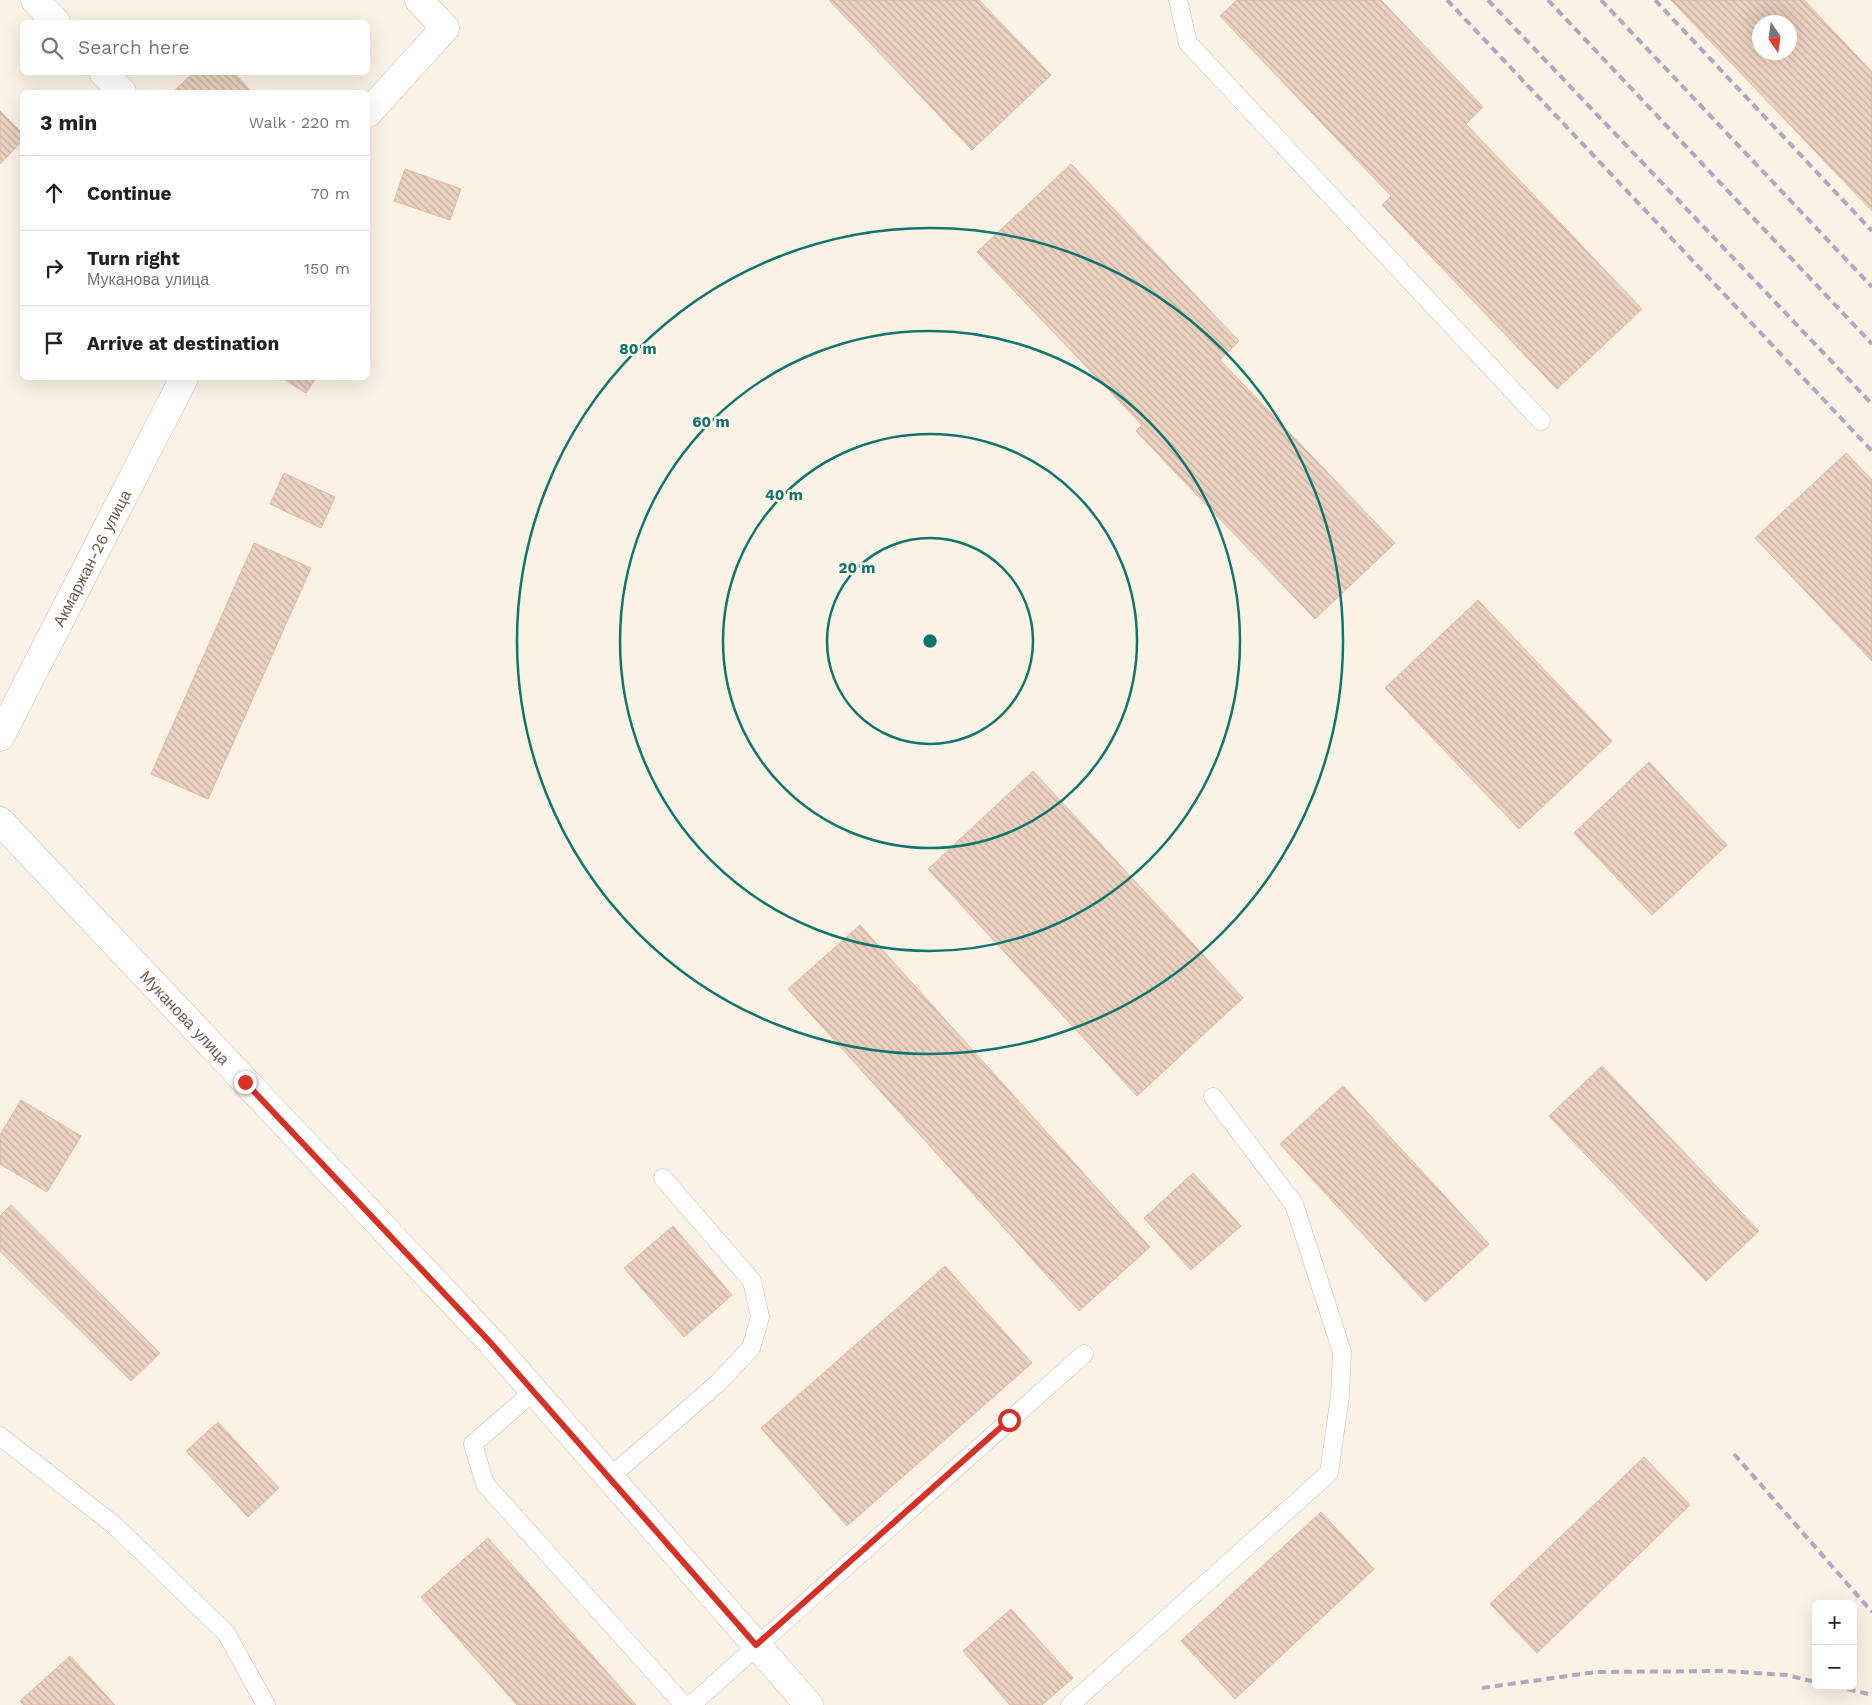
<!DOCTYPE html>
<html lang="en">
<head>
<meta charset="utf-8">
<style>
	:root { --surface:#fff; --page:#f6f6f6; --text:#222; --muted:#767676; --line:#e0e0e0 }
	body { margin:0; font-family:"Work Sans",sans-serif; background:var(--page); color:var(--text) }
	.controls { position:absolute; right:15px; bottom:15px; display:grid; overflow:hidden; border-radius:8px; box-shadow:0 5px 20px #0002 }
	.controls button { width:45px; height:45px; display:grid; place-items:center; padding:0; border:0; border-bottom:1px solid var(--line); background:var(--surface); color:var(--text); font:25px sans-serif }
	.compass { position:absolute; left:1752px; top:15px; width:45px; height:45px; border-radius:50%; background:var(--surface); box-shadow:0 5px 20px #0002; rotate:167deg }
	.stop { position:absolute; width:15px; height:15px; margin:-11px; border:4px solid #d93025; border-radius:50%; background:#fff }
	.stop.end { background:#d93025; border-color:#fff; box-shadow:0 1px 5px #0008 }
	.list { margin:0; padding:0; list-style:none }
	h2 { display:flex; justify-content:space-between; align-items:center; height:65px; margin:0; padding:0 20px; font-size:21px }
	h2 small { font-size:16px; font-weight:400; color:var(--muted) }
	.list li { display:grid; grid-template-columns:32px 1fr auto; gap:15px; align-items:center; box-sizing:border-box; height:75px; padding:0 20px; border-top:1px solid var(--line) }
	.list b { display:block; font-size:19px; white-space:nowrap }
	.list p { margin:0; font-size:16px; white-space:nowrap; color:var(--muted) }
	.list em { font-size:16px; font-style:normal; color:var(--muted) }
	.icon { flex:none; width:28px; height:28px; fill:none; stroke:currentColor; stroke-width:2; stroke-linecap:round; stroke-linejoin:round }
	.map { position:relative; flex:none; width:1872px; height:1705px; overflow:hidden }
	.search { position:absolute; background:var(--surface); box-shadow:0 5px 20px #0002; left:20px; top:20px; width:350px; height:55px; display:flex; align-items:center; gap:12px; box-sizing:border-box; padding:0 18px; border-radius:8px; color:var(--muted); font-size:19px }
	.panel { position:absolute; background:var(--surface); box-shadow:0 5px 20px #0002; left:20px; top:90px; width:350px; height:290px; border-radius:8px }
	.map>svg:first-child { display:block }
	.building { fill:url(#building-back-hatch); stroke:#ddb9a2; fill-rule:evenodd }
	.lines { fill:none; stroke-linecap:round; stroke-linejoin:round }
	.lane-casing { stroke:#cabaad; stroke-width:19 }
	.street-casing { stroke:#cabaad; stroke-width:29 }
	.lane { stroke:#fff; stroke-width:18 }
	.street { stroke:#fff; stroke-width:28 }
	.rail { stroke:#b5a5c2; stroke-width:4; stroke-dasharray:8 5; stroke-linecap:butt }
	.route { stroke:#d93025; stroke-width:6 }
	.ring { fill:none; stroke:#0f766e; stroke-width:2.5 }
	.labels { text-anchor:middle; stroke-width:5; stroke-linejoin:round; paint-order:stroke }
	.street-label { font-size:16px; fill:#705a4d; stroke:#fdf6eb }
	.centre { fill:#0f766e; stroke:#fdf6eb; stroke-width:2.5 }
	.ring-label { font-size:15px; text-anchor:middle; font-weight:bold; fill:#0f766e; stroke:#fdf6eb; stroke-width:5; stroke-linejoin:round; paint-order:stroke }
</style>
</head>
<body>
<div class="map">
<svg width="1872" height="1705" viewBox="0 0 1872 1705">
	<defs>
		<pattern id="building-back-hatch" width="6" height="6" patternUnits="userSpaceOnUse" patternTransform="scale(1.25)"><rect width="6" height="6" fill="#ecd2c0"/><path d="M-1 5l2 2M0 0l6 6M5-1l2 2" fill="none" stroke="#c4ad9e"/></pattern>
	</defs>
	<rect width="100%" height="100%" fill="#faf2e5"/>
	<g class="building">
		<path d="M829 0H979L1051 75 972 150Z"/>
		<path d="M1237 0H1381L1483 107 1466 124 1642 309 1557 389 1382 205 1391 196 1220 16Z"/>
		<path d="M1671 0H1804L1872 72V211ZM1760 22H1790V52H1760Z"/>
		<path d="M194 72H233L252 92H173Z"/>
		<path d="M0 111 22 133V141L0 164Z"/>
		<path d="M1071 164 1239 341 1220 360 1395 543 1315 619 1136 431 1142 425 977 252Z"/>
		<path d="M405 169 461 189 450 220 394 201Z"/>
		<path d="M282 378H316L306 393Z"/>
		<path d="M1846 453 1872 480V661L1755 538Z"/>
		<path d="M284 473 335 497 321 528 270 504Z"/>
		<path d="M254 543 311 568 208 799 151 774Z"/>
		<path d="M1478 600 1612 741 1519 829 1385 688Z"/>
		<path d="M1649 762 1727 845 1652 915 1574 833Z"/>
		<path d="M1033 771 1243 998 1137 1096 928 869Z"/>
		<path d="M860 925 1150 1247 1079 1311 788 989Z"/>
		<path d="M1602 1066 1759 1231 1706 1281 1549 1116Z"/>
		<path d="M1343 1086 1489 1244 1425 1302 1280 1144Z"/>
		<path d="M21 1100 81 1136 47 1192 0 1164V1135Z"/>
		<path d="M1193 1173 1241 1226 1191 1270 1144 1218Z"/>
		<path d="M11 1205 160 1353 131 1381 0 1251V1216Z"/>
		<path d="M673 1226 732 1295 684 1337 624 1268Z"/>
		<path d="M945 1266 1032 1363 847 1526 761 1428Z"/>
		<path d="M218 1422 279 1488 248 1517 186 1451Z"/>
		<path d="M1644 1457 1690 1505 1537 1653 1490 1604Z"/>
		<path d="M1321 1512 1374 1569 1235 1699 1181 1641Z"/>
		<path d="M488 1538 636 1705H517L421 1597Z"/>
		<path d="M1011 1609 1073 1678 1042 1705H1010L963 1651Z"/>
		<path d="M70 1656 115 1705H24L20 1701Z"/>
	</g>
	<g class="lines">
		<g class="lane-casing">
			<g id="lane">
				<path d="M1178 0 1188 43 1541 421"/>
				<path d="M534 1391 473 1444 485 1484 684 1705"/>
				<path d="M0 1436 113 1524 226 1633 266 1705"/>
				<path d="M610 1477 718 1383 751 1348 760 1317 752 1281 663 1178"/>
				<path d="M691 1705 1084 1354"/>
				<path d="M1070 1705 1329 1473 1340 1396 1342 1352 1294 1204 1213 1097"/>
			</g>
		</g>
		<g class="street-casing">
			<g id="street">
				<path d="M35 0 56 22"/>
				<path d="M103 72 122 92"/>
				<path d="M368 113 445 28 419 0"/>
				<path id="s1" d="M0 737 184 378"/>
				<path id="s2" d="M0 821 491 1342 809 1705"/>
			</g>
		</g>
		<use href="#lane" class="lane"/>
		<use href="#street" class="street"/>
		<g class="rail">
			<path d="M1447 0 1872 451"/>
			<path d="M1488 0 1872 404"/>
			<path d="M1548 0 1872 344"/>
			<path d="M1601 0 1872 287"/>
			<path d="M1655 0 1872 231"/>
			<path d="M1734 1454 1872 1612"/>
			<path d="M1835 1686 1872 1695"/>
			<path d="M1482 1688 1596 1672 1725 1671 1786 1675 1816 1682"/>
		</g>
	</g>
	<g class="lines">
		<path class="route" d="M245 1082 490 1342 756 1645 1009 1420"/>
	</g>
	<g class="ring">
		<circle cx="930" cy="641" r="103"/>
		<circle cx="930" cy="641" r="207"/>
		<circle cx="930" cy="641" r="310"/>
		<circle cx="930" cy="641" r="413"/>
	</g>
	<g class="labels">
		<g class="street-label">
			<text dy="6" stroke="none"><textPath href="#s1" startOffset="201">Акмаржан-26 улица</textPath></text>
			<text dy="6" stroke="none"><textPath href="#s2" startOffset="270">Муканова улица</textPath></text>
		</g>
	</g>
	<circle cx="930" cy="641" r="8" class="centre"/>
	<g class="ring-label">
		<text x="638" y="354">80 m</text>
		<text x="711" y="427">60 m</text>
		<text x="784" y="500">40 m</text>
		<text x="857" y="573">20 m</text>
	</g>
</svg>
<div class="controls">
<button>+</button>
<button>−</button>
</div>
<svg class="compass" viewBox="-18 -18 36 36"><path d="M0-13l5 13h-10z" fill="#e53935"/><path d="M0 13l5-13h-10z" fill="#767676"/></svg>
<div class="stop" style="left:1009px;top:1420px"></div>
<div class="stop end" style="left:245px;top:1082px"></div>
<div class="search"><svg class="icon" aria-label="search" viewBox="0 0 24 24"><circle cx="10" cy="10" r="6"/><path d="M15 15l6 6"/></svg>Search here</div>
<section class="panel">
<h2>3 min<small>Walk · 220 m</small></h2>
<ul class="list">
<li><svg class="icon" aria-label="ahead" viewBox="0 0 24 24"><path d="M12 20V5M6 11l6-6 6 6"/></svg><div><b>Continue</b></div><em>70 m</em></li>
<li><svg class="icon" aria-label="right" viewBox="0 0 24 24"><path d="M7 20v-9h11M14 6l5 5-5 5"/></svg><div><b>Turn right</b><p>Муканова улица</p></div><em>150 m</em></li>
<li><svg class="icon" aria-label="arrive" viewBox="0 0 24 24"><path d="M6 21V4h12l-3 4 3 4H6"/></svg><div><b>Arrive at destination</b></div></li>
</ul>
</section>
</div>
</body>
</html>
